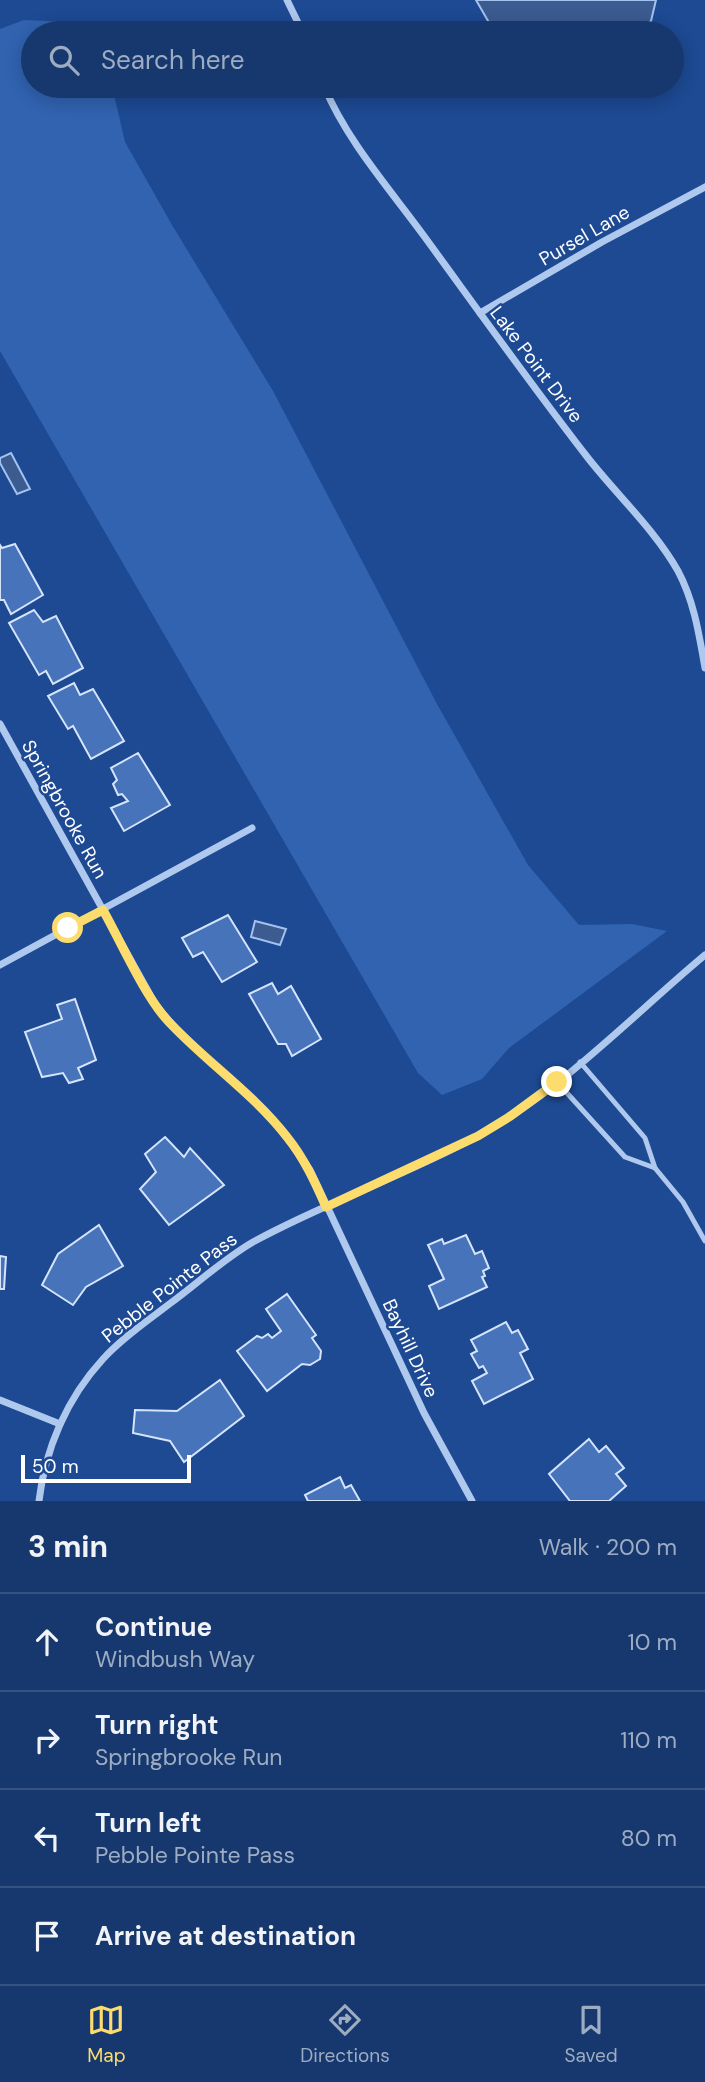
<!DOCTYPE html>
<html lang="en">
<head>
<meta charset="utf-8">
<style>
	:root { --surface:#16386e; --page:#1f3f73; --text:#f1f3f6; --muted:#9eacc2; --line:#355281; --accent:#fddc6e }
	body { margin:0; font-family:"DM Sans",sans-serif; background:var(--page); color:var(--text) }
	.scale { position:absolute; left:21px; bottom:18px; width:170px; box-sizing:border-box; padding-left:7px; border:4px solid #fff; border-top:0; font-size:19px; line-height:24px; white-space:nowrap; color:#fff; -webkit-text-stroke:5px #1d4a93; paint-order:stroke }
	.stop { position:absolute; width:21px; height:21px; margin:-16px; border:5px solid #fddc6e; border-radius:50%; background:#fff }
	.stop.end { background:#fddc6e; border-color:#fff; box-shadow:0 2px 7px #0008 }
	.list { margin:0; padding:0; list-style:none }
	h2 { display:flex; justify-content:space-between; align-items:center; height:91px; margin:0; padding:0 28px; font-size:30px }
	h2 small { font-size:23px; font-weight:400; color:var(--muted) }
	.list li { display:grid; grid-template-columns:46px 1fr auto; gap:21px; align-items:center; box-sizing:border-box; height:98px; padding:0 28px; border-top:2px solid var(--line) }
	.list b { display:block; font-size:26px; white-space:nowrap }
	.list p { margin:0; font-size:23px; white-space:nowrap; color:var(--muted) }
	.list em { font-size:23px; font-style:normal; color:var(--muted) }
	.icon { flex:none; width:38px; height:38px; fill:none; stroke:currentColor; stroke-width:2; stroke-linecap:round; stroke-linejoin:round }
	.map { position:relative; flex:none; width:705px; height:1501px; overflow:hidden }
	.search { position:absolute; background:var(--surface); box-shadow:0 4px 18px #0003; left:21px; right:21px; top:21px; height:77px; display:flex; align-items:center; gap:18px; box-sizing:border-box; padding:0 24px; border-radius:38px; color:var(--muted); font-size:26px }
	.sheet { height:483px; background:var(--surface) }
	nav { display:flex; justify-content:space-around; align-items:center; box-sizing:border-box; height:98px; border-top:2px solid var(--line); background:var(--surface); font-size:19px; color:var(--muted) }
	nav a { display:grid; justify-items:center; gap:4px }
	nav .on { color:var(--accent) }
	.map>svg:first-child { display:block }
	.green { fill:#3163b1 }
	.water { fill:#3c5b91; stroke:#a2c2f0; stroke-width:2 }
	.building { fill:#4673b9; stroke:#d5e4fa; stroke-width:2 }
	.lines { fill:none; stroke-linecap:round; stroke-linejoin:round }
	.lane { stroke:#afc8ee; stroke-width:5 }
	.street { stroke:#afc8ee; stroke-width:7 }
	.route { stroke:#fddc6e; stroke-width:9 }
	.labels { text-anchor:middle; stroke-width:5; stroke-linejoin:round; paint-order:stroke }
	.street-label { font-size:19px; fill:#fff; stroke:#1d4a93 }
</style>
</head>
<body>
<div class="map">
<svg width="705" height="1501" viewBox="0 0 705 1501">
	<rect width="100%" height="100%" fill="#1d4a93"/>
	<path class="green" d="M24 20 70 22 81 33H33V86H112L125 142 172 225 273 391 437 704 528 865 579 925 632 924 667 931 509 1048 482 1079 442 1095 418 1073 0 351V29Z"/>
	<g class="water">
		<path d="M476 0H656L651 21 639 33H495Z"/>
		<path d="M11 453 30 489 17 494 0 463V458Z"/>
		<path d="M255 921 286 929 280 945 251 937Z"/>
	</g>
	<g class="building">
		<path d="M15 544 43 595 11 614 4 600H0V545L2 548Z"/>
		<path d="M34 610 43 622 56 616 83 668 53 684 46 671 39 675 9 623Z"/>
		<path d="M74 683 80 695 93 689 124 741 91 759 73 726 68 729 48 696Z"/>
		<path d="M138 753 170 805 124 831 111 808 128 801 122 794 118 795 113 784 117 780 111 768Z"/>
		<path d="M228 915 257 962 222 982 203 952 193 957 182 938Z"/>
		<path d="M272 983 278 994 291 986 321 1039 292 1056 286 1044H278L249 994Z"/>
		<path d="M75 999 96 1060 78 1068 83 1079 69 1083 63 1073 42 1077 25 1032 62 1019 57 1005Z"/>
		<path d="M165 1137 184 1157 190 1148 224 1185 169 1225 140 1189 156 1172 145 1154Z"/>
		<path d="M99 1225 123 1266 86 1287 73 1305 42 1285 58 1254Z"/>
		<path d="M466 1235 475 1254 482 1251 489 1268 483 1271 485 1276 482 1277 487 1287 439 1309 429 1286 444 1279 428 1245 442 1239 444 1244Z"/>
		<path d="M0 1256 6 1257 4 1289H0Z"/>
		<path d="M287 1294 316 1335 312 1338 321 1351 320 1359 310 1365 302 1364 267 1391 237 1351 257 1336 262 1338 268 1334 272 1338 281 1331 266 1309Z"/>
		<path d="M506 1322 512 1333 518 1330 528 1349 520 1353 533 1379 484 1404 472 1381 487 1373 483 1366 479 1368 471 1354 477 1351 471 1340Z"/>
		<path d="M220 1380 244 1416 184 1462 170 1441 133 1433 135 1410 177 1411Z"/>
		<path d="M589 1439 599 1452 606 1446 624 1468 616 1474 626 1486 609 1501H570L549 1474Z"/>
		<path d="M340 1477 345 1488 351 1485 360 1501H308L305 1495Z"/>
	</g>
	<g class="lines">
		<g class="lane">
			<path d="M580 1062 645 1138 655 1168 683 1202 705 1241"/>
			<path d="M557 1082 625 1157 655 1168"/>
		</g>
		<g class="street">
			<path d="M287 0 303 33"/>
			<path d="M324 86C347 141 389 188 424 236 478 310 532 386 588 458 617 495 655 530 678 571 694 601 699 634 705 668"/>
			<path d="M480 313 602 242 705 187"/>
			<path d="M0 724 154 1002C184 1044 228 1073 263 1109 281 1128 295 1148 310 1170L424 1413 472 1501"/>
			<path d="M0 965 252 828"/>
			<path d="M0 1400 60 1424"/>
			<path d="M39 1501C45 1449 67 1398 103 1359 122 1338 146 1322 168 1305 197 1284 222 1260 253 1242 326 1202 405 1176 478 1136 560 1092 633 1015 705 955"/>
		</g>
	</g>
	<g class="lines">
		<path class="route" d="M68 928 103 910C121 942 144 995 168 1021 206 1062 253 1093 287 1137 304 1158 315 1182 326 1207L478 1136 509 1117 557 1082"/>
	</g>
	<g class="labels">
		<g class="street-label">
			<text transform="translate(584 235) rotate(-30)" y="7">Pursel Lane</text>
			<text transform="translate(537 364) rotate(53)" y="7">Lake Point Drive</text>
			<text transform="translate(65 809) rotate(61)" y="7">Springbrooke Run</text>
			<text transform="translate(169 1287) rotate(-38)" y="7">Pebble Pointe Pass</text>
			<text transform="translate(411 1348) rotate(65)" y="7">Bayhill Drive</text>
		</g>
	</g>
</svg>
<div class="scale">50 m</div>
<div class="stop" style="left:68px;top:928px"></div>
<div class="stop end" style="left:557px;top:1082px"></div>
<div class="search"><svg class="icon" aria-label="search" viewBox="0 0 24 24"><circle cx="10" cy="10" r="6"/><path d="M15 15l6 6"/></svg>Search here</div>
</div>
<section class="sheet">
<h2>3 min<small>Walk · 200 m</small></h2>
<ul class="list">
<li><svg class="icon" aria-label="ahead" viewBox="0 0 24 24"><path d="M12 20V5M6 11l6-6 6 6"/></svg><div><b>Continue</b><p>Windbush Way</p></div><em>10 m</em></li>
<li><svg class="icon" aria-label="right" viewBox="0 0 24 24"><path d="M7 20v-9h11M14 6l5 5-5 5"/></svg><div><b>Turn right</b><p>Springbrooke Run</p></div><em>110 m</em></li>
<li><svg class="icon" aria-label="left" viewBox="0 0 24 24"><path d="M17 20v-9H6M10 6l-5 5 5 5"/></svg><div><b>Turn left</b><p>Pebble Pointe Pass</p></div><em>80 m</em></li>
<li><svg class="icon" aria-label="arrive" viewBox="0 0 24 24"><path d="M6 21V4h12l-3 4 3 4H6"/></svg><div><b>Arrive at destination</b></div></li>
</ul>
</section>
<nav>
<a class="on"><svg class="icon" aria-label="map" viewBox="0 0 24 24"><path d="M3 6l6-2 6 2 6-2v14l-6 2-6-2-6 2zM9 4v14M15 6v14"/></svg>Map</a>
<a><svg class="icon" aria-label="directions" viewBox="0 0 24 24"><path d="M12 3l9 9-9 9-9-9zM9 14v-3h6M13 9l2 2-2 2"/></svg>Directions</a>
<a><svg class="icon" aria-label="saved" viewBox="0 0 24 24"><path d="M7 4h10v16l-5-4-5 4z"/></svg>Saved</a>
</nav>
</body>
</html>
